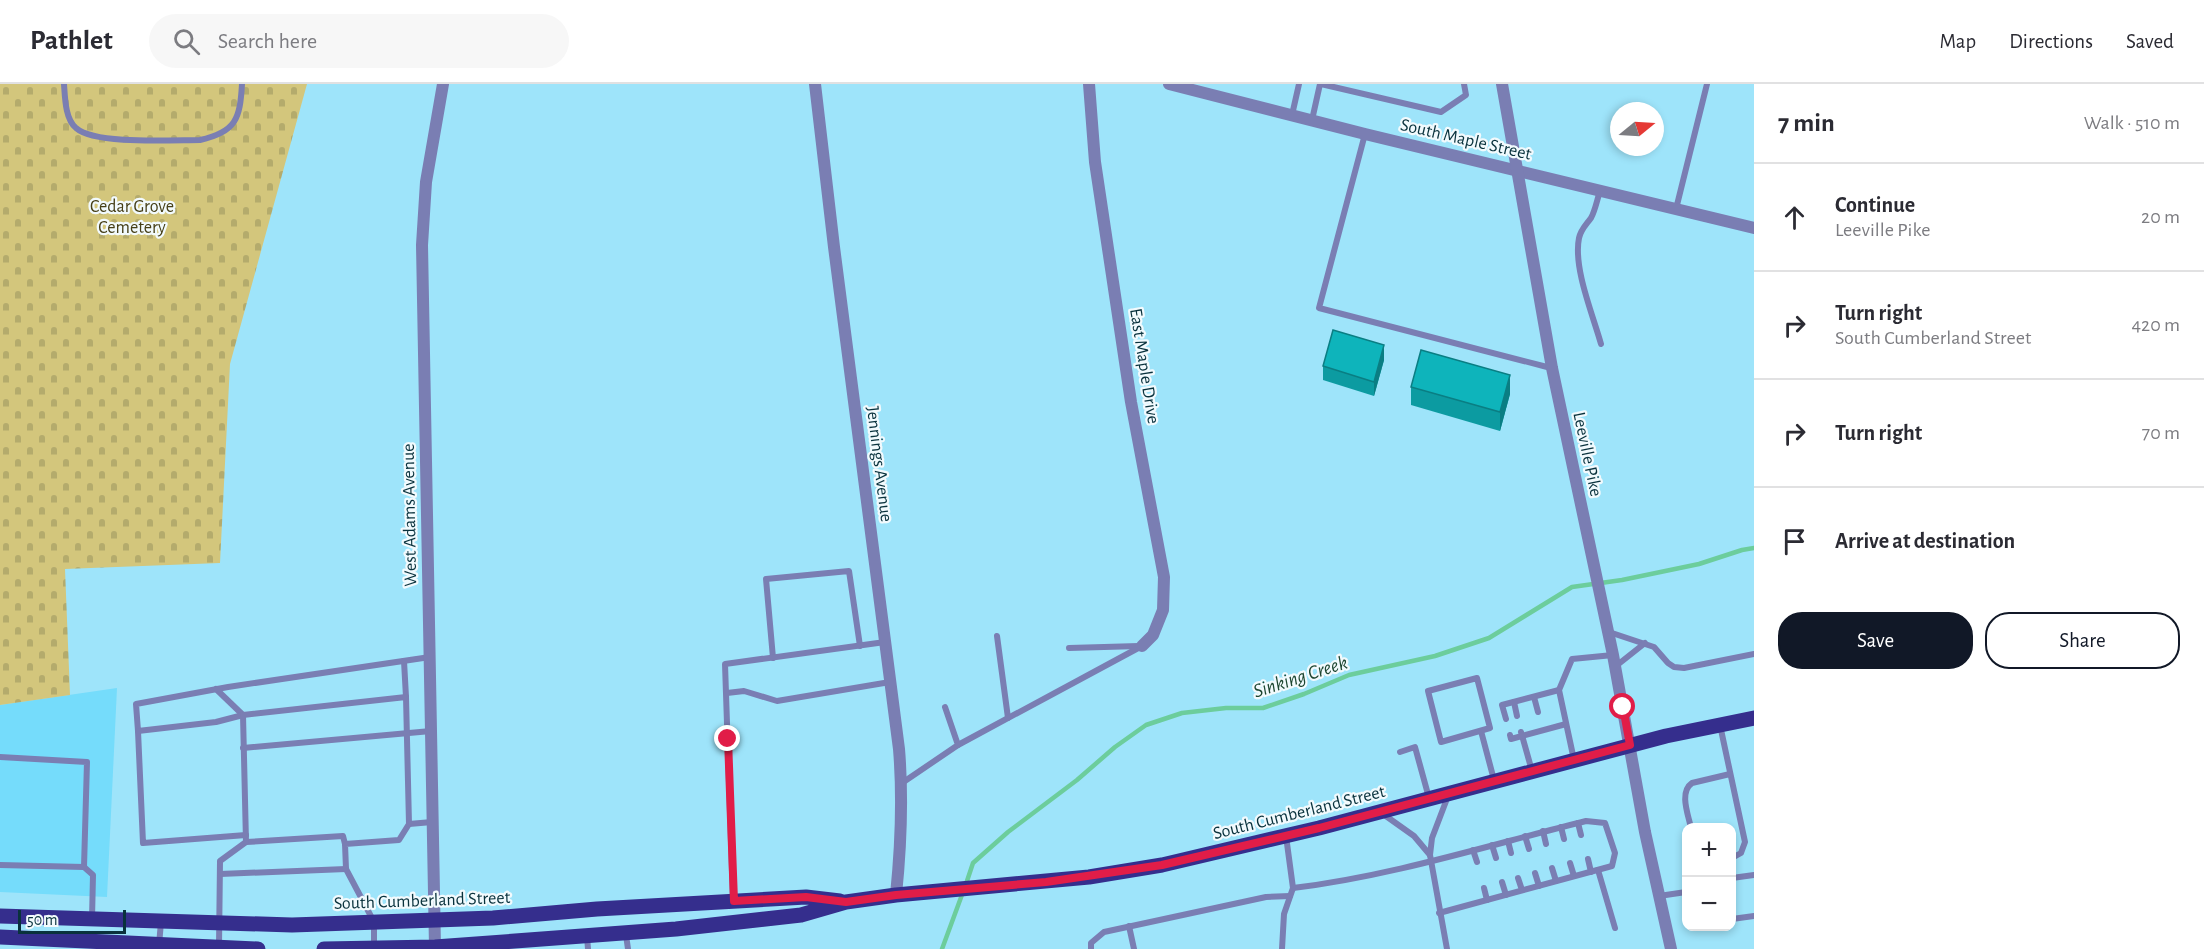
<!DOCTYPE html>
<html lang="en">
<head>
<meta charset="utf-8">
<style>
	:root { --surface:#fff; --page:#f7f7f7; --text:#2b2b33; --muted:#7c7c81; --line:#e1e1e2; --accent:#111827 }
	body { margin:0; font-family:"Alegreya Sans",sans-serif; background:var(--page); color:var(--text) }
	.controls { position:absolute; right:18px; bottom:18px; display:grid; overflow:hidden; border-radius:12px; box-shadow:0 3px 9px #0003 }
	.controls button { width:54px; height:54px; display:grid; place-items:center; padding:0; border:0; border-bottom:2px solid var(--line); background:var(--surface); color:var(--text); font:30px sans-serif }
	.compass { position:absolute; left:1610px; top:18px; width:54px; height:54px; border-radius:50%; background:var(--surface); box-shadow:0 3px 9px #0003; rotate:72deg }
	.scale { position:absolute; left:18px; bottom:15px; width:108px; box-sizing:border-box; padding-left:6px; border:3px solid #09323d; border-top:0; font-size:16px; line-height:21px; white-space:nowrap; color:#09323d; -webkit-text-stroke:4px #f2fafd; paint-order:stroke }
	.stop { position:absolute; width:18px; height:18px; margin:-14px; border:4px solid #e11d48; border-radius:50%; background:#fff }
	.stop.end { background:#e11d48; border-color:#fff; box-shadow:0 2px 6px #0008 }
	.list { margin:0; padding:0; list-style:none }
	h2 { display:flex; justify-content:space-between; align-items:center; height:78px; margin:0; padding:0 24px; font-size:26px }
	h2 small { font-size:20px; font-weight:400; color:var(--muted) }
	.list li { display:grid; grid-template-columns:39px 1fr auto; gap:18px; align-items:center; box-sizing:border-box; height:108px; padding:0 24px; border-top:2px solid var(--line) }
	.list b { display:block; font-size:22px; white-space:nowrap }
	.list p { margin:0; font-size:20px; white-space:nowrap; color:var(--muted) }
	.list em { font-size:20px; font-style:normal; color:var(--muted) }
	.actions { display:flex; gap:12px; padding:18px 24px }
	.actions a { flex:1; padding:14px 0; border:2px solid var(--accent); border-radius:24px; text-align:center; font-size:21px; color:var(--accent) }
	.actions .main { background:var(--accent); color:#fff }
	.icon { flex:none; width:33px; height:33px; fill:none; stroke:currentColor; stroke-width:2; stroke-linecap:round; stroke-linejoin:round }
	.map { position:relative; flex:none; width:1754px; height:865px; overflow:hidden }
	header { display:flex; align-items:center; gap:36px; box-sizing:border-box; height:84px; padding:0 30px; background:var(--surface); border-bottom:2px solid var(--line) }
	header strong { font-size:28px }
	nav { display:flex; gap:33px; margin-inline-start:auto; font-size:21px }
	.search { width:420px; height:54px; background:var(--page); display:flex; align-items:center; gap:15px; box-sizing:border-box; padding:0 21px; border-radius:33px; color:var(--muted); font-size:22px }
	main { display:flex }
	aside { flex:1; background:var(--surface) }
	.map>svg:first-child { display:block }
	.built { fill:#75dcfb }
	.cemetery { fill:url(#cemetery-stones) }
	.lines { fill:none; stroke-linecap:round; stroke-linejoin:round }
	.stream { stroke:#6ccd9c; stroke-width:4.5 }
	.service { stroke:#7a7eb3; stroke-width:6 }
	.minor { stroke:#7a7eb3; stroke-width:12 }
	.tertiary { stroke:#7a7eb3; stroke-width:12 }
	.primary { stroke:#352e8d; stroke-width:15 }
	.wall { fill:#0c9ba1 }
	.shaded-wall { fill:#0a7e83 }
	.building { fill:#0eb4bb; stroke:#0a7e83; stroke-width:1.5 }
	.route { stroke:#e11d48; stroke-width:8 }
	.labels { text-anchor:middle; stroke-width:4.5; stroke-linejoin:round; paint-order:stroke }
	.street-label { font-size:18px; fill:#09323d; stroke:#f2fafd }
	.park-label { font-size:18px; fill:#453e16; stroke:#f2fafd }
	.water-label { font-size:20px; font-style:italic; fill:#1d4631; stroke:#f2fafd }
</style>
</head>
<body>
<header>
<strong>Pathlet</strong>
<div class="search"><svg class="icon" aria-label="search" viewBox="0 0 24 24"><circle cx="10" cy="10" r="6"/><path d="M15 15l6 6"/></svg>Search here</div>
<nav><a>Map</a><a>Directions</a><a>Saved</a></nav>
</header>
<main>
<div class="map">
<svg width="1754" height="865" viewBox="0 0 1754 865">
	<defs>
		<pattern id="cemetery-stones" width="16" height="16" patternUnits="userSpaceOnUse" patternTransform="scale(1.5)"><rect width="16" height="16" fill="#d3c67c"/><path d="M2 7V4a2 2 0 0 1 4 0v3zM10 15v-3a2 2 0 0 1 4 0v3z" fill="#b4ab6c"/></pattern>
	</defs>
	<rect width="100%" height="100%" fill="#9ee4fa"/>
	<path class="built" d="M117 604 107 813 0 808V621Z"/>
	<path class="cemetery" d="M0 0H307L230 280 220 479 65 485 70 611 0 621Z"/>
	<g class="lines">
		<g class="stream">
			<path d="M966 800 973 779 1008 748 1077 696 1115 663 1146 641 1182 629 1226 624H1263L1304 610 1349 591 1435 572 1489 554 1572 503 1622 496 1699 480 1742 466 1754 464"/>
			<path d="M942 865 963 808"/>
		</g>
		<g class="service">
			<path d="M64 0C65 13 65 35 76 44 95 61 173 56 200 56 236 48 240 35 242 0"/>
			<path d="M1321 0 1441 28 1466 11 1464 0"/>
			<path d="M1292 31 1299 0"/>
			<path d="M1312 36 1320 0"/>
			<path d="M1365 50 1319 224 1551 284"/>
			<path d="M1600 107C1597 116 1595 127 1591 134 1586 141 1581 145 1579 154 1573 184 1593 231 1601 260"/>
			<path d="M1676 125 1707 0"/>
			<path d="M1609 548 1654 563 1668 579 1674 583 1684 584 1754 570"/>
			<path d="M997 552 1008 634"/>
			<path d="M1069 564 1139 562"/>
			<path d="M773 574 766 495 849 487 860 562"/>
			<path d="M404 577 406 613"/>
			<path d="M1616 582 1645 559"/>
			<path d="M1477 594 1490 644 1441 658 1428 607Z"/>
			<path d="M216 605 243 631"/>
			<path d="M727 609 744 607 777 617 890 598"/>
			<path d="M1534 613 1538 628"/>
			<path d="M1514 618 1517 632"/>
			<path d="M243 631 216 638 138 647 136 620 228 603 430 573"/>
			<path d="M1506 635 1502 621 1559 606"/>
			<path d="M1720 641 1745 758 1741 769 1732 774"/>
			<path d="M138 647 143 759 246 751"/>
			<path d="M1481 647 1494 696"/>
			<path d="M1521 648 1532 687"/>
			<path d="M1510 651 1511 655 1566 640"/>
			<path d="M958 661 1142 562"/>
			<path d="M243 664 431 647"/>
			<path d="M1400 668 1415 663 1429 714"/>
			<path d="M0 673 87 678 84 783"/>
			<path d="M1574 676 1559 606 1572 575 1613 571"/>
			<path d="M902 699 958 661 945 623"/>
			<path d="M1383 730 1414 752 1430 771 1447 865"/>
			<path d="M1578 739 1581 751"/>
			<path d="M409 740 432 738"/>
			<path d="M1561 743 1564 755"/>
			<path d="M1691 744C1688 730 1679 708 1692 699L1730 690"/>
			<path d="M1543 747 1546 760"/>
			<path d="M1525 752 1529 765"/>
			<path d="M1508 757 1511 769"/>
			<path d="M246 758 343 752 345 760"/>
			<path d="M1492 761 1496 774"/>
			<path d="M1473 766 1477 778"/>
			<path d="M1430 771 1432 754 1448 712"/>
			<path d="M1588 775 1591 788"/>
			<path d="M1570 779 1574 792"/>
			<path d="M0 781 84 783 93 791 92 835"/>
			<path d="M1552 784 1556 797"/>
			<path d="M1598 786 1615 844"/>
			<path d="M1535 789 1539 802"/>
			<path d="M220 790 346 785"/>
			<path d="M1518 794 1522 806"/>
			<path d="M1732 794 1754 791"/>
			<path d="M1502 798 1506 811"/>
			<path d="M1293 804C1392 792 1489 761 1586 737L1605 739 1615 769 1612 782 1439 829"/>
			<path d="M1484 804 1487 816"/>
			<path d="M1659 812 1686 808"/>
			<path d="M733 817 725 580 885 558"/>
			<path d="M1732 835 1754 832"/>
			<path d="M1129 842 1134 865"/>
			<path d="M626 851 628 865"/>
			<path d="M587 852 588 865"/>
			<path d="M159 861 161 838"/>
			<path d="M219 862 220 777 246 758 243 631 406 613 409 740 399 756 345 760 346 785 374 838V865"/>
			<path d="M1091 865V859L1104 848 1266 813 1290 812"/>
			<path d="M1282 865 1284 830 1293 804 1286 752"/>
		</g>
		<g class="minor">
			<path d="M815 0 834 163 899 665C903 714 901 762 896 811"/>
			<path d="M1089 0 1095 78 1131 318 1164 493 1163 526 1153 551 1142 562"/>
			<path d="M435 863 422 161 426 98 443 0"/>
		</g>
		<g class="tertiary">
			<path d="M1169 0 1365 50 1754 144"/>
			<path d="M1502 0 1552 284 1613 571 1645 748 1671 865"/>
		</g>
		<g class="primary">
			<path d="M0 832 292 841 493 834 597 825 806 813 840 817"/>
			<path d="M0 853 258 865"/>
			<path d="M324 865 435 863 676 845 801 831 846 818 896 811 1089 793 1162 781 1319 744 1666 652 1754 634"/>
		</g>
	</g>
	<g class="wall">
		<path d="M1384 276 1374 312 1323 296V282Z"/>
		<path d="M1411 303 1510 310 1500 347 1411 321Z"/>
	</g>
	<g class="shaded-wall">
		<path d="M1384 261V276L1374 312V298Z"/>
		<path d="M1510 291V310L1500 347V328Z"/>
	</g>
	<g class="building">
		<path d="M1333 246 1384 261 1374 298 1323 282Z"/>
		<path d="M1421 266 1510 291 1500 328 1411 303Z"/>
	</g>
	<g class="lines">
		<path class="route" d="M728 655 734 817 806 813 846 818 896 811 1046 798 1162 781 1319 744 1630 661 1623 623"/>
	</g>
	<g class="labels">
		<g class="street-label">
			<text transform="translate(1466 55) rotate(13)" y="6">South Maple Street</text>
			<text transform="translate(1145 282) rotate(81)" y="6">East Maple Drive</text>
			<text transform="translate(1588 370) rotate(78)" y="6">Leeville Pike</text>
			<text transform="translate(880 380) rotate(83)" y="6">Jennings Avenue</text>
			<text transform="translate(409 431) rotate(-91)" y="6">West Adams Avenue</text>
			<text transform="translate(1299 728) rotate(-14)" y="6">South Cumberland Street</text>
			<text transform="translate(422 816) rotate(-2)" y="6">South Cumberland Street</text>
		</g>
		<g class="park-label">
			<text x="132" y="128">Cedar Grove<tspan x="132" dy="21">Cemetery</tspan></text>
		</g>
		<g class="water-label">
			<text transform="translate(1300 592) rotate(-18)" y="7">Sinking Creek</text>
		</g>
	</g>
</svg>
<div class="controls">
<button>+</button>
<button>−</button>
</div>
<svg class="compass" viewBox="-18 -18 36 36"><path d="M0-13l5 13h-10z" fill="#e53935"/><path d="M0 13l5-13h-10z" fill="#7c7c81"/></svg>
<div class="scale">50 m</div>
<div class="stop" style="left:1623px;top:623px"></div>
<div class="stop end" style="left:728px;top:655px"></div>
</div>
<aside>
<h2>7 min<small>Walk · 510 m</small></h2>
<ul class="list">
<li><svg class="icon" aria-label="ahead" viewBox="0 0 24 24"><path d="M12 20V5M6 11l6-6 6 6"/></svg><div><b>Continue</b><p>Leeville Pike</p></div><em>20 m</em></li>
<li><svg class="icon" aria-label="right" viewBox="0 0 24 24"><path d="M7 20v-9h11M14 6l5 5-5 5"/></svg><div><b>Turn right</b><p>South Cumberland Street</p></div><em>420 m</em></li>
<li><svg class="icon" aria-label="right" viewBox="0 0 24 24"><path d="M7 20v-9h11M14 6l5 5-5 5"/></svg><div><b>Turn right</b></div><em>70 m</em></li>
<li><svg class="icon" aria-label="arrive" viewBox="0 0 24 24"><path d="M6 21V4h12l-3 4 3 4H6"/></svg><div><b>Arrive at destination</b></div></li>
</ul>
<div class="actions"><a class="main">Save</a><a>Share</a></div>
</aside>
</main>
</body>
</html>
